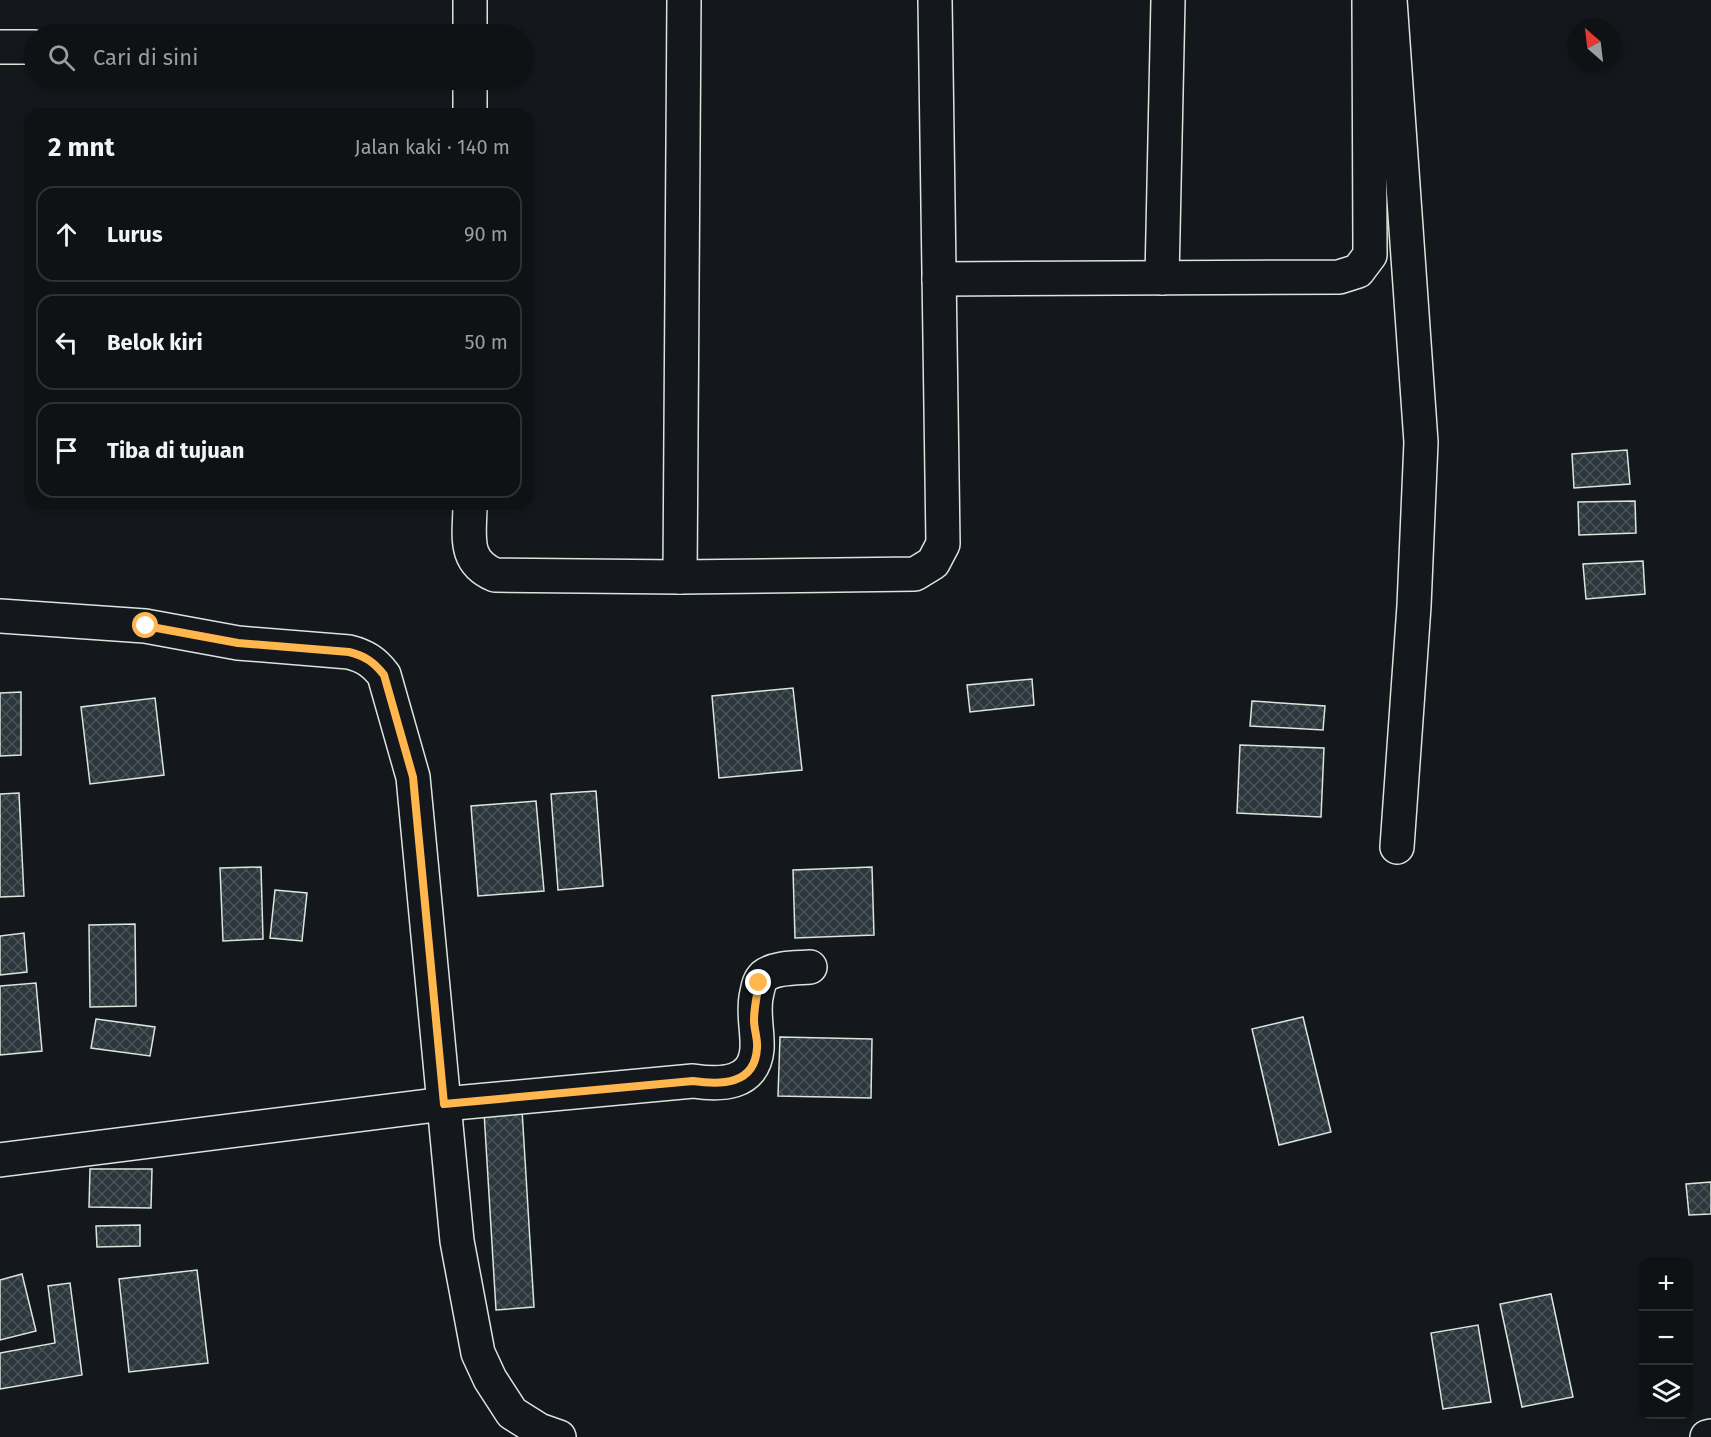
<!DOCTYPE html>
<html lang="id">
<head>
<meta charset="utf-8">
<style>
	:root { --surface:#0f1215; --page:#181b1e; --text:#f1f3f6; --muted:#9b9ea0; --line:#2f3234 }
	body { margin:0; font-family:"Fira Sans",sans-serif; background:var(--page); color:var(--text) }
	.controls { position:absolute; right:18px; bottom:18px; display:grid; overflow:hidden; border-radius:12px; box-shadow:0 3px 9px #0003 }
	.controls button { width:54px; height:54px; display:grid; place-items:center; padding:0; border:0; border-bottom:2px solid var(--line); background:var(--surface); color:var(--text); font:30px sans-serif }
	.compass { position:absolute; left:1567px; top:18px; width:54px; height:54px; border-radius:50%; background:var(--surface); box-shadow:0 3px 9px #0003; rotate:332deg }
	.stop { position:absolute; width:18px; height:18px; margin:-14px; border:4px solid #ffb74d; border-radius:50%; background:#fff }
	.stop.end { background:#ffb74d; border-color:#fff; box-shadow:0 2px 6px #0008 }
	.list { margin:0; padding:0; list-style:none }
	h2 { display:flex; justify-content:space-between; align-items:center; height:78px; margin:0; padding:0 24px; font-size:26px }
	h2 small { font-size:20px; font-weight:400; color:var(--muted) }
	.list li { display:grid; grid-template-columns:39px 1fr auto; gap:18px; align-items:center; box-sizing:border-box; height:96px; margin:0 12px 12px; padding:0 12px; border:2px solid var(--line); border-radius:18px }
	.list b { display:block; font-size:22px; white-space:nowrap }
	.list em { font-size:20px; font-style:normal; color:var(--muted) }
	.icon { flex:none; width:33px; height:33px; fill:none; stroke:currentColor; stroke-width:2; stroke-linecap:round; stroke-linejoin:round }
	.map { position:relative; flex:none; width:1711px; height:1437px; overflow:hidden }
	.search { position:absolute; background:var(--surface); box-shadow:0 3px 9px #0003; left:24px; top:24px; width:510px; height:66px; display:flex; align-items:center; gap:15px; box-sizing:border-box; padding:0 21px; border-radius:33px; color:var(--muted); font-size:22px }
	.panel { position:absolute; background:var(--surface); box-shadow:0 3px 9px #0003; left:24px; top:108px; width:510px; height:402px; border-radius:18px }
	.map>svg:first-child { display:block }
	.building { fill:url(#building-cross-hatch); stroke:#d8e6dc; stroke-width:1.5 }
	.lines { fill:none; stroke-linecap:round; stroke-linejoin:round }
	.minor-casing { stroke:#d8e6dc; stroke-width:36 }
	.minor { stroke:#14181c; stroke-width:33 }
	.route { stroke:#ffb74d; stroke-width:8 }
</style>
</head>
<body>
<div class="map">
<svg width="1711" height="1437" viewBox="0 0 1711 1437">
	<defs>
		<pattern id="building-cross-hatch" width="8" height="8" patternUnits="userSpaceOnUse" patternTransform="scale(1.5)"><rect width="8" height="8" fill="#2c363c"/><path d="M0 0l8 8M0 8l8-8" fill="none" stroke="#4a5358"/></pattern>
	</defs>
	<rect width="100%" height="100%" fill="#14181c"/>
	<g class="building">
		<path d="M1627 450 1630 484 1574 488 1572 454Z"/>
		<path d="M1635 501 1636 533 1579 535 1578 502Z"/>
		<path d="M1643 561 1645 594 1586 599 1583 564Z"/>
		<path d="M1032 679 1034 705 970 712 967 685Z"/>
		<path d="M793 688 802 770 719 778 712 696Z"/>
		<path d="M21 692V755L0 756V693Z"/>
		<path d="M155 698 164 775 90 784 81 707Z"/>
		<path d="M1252 701 1325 706 1323 730 1250 726Z"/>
		<path d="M1240 745 1324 748 1321 817 1237 813Z"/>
		<path d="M596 791 603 886 558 890 551 794Z"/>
		<path d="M19 793 24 896 0 897V794Z"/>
		<path d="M536 801 544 891 478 896 471 806Z"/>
		<path d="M261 867 263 939 223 941 220 868Z"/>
		<path d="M872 867 874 935 795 938 793 870Z"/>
		<path d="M275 890 307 893 302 941 270 938Z"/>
		<path d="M135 924 136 1006 90 1007 89 925Z"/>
		<path d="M24 933 27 972 0 975V936Z"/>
		<path d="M36 983 42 1051 0 1055V986Z"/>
		<path d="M1303 1017 1331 1132 1279 1145 1252 1029Z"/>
		<path d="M96 1019 155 1027 150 1056 91 1048Z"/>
		<path d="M780 1037 872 1039 871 1098 778 1096Z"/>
		<path d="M522 1110 534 1307 496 1310 484 1112Z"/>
		<path d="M90 1169H152L151 1208 89 1207Z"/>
		<path d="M1711 1182V1214L1689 1215 1686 1184Z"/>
		<path d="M140 1225V1246L97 1247 96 1226Z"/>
		<path d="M197 1270 208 1363 129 1372 119 1279Z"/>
		<path d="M22 1274 36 1331 0 1340V1280Z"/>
		<path d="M70 1283 82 1375 0 1389V1353L55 1343 48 1286Z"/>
		<path d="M1551 1294 1573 1397 1522 1407 1500 1304Z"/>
		<path d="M1478 1325 1491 1402 1443 1409 1431 1333Z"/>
	</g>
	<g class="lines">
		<g class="minor-casing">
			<g id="minor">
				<path d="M1390 0 1421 442 1414 606 1397 847"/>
				<path d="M470 34V0"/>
				<path d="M0 47H34"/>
				<path d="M470 80V114"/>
				<path d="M1162 278 1168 0"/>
				<path d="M939 279 1339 277 1358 271 1370 255 1369 0"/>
				<path d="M470 504C470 535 462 561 495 575L680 577 915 574 933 563 943 544 935 0"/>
				<path d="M680 577 684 0"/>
				<path d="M0 616 145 626 238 643 349 652C365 656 374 662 384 675L413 777 457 1241 478 1353 490 1379 512 1413 539 1430 559 1437"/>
				<path d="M0 1160 444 1104 693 1081C721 1085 754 1085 757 1049 758 1031 753 1015 756 997 758 989 758 982 764 976 775 967 796 968 810 967"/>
				<path d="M1707 1437 1711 1436"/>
			</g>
		</g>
		<use href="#minor" class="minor"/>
	</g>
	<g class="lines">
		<path class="route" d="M146 626 238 643 349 652C365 656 374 662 384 675L413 777 444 1104 693 1081C721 1085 755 1085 757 1048 758 1039 754 1030 754 1020 754 1008 757 995 759 983"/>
	</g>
</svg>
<div class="controls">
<button>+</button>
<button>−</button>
<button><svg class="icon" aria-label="layers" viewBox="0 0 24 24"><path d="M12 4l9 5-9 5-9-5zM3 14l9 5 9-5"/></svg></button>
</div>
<svg class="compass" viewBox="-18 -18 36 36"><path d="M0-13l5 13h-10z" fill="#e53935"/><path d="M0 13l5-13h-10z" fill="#9b9ea0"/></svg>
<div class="stop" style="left:146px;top:626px"></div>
<div class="stop end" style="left:759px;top:983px"></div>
<div class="search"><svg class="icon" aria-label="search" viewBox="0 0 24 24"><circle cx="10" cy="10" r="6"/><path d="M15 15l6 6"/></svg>Cari di sini</div>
<section class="panel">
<h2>2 mnt<small>Jalan kaki · 140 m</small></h2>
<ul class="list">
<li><svg class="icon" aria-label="ahead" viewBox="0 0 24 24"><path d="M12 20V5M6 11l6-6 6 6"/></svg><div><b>Lurus</b></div><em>90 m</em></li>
<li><svg class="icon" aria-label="left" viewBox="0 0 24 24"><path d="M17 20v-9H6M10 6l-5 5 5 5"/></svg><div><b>Belok kiri</b></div><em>50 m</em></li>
<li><svg class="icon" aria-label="arrive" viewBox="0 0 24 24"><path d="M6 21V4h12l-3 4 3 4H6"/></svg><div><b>Tiba di tujuan</b></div></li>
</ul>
</section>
</div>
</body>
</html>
